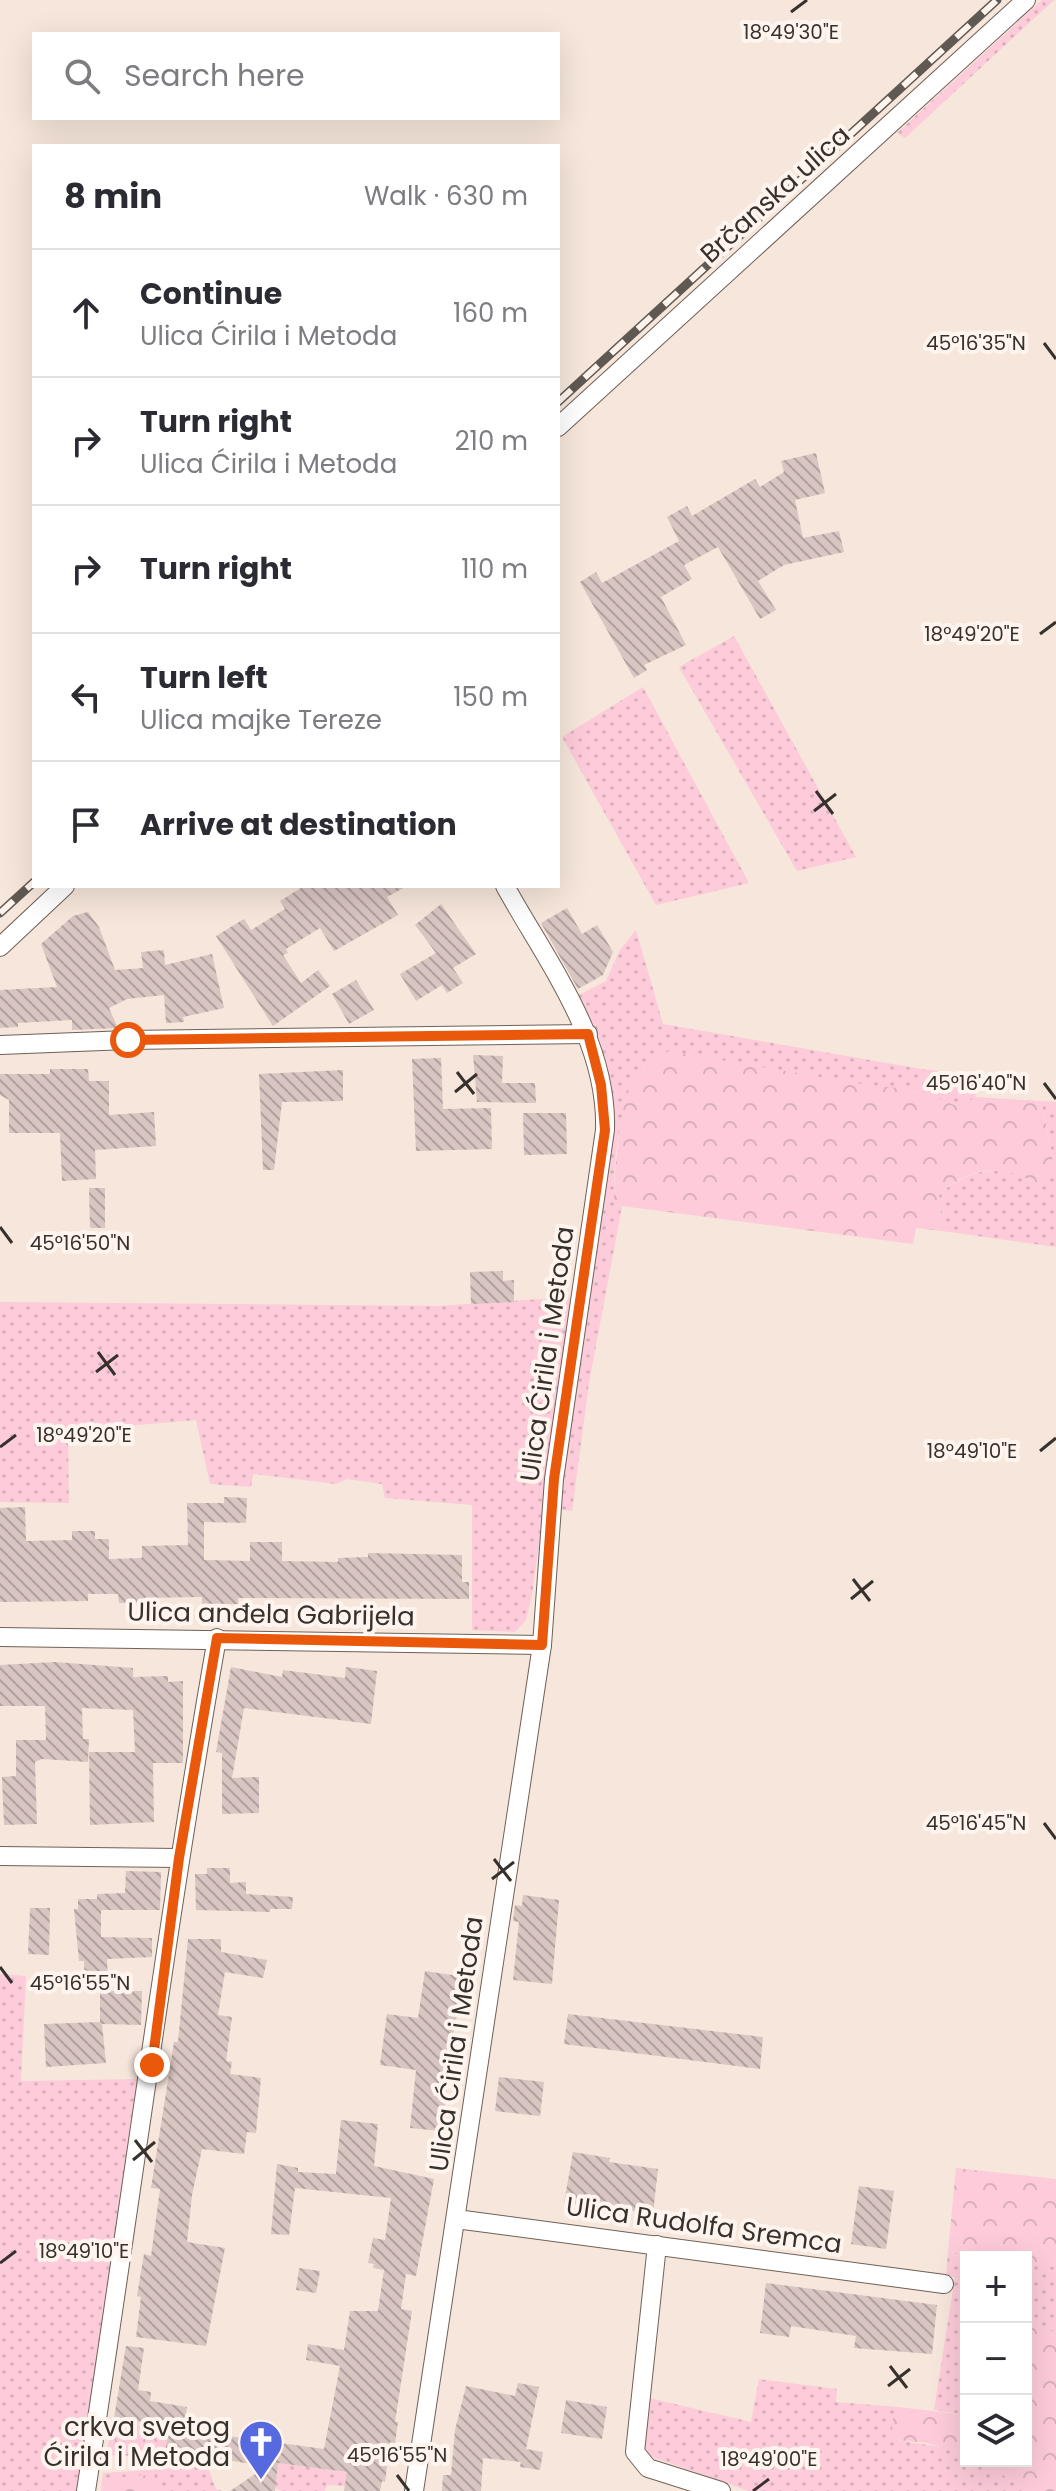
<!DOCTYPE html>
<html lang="en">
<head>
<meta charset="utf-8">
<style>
	:root { --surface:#fff; --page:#f7f7f7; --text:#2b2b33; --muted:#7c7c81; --line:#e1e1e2 }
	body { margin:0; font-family:Poppins,sans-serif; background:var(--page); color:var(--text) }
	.controls { position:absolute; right:24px; bottom:24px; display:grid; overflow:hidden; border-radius:0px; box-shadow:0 8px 32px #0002 }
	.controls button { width:72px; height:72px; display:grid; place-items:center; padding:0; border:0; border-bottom:2px solid var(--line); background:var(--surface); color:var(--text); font:40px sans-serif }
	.stop { position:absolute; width:24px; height:24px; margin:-18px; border:6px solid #ea580c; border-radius:50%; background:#fff }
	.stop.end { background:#ea580c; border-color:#fff; box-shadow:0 2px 8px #0008 }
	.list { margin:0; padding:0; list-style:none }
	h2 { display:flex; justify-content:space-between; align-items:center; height:104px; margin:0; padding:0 32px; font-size:34px }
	h2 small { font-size:26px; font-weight:400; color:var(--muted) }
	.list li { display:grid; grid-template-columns:52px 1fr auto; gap:24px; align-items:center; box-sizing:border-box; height:128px; padding:0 32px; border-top:2px solid var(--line) }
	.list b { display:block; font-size:30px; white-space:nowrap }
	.list p { margin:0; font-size:26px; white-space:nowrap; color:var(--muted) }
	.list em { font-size:26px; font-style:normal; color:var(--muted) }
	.icon { flex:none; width:44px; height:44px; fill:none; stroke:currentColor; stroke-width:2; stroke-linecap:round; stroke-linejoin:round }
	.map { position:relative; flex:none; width:1056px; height:2491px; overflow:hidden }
	.search { position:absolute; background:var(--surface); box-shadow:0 8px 32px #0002; left:32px; top:32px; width:528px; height:88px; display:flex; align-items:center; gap:20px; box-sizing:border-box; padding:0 28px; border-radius:0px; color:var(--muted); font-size:30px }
	.panel { position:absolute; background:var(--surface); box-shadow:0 8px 32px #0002; left:32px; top:144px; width:528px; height:744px; border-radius:0px }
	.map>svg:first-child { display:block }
	.grass { fill:url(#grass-dots) }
	.forest { fill:url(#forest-crowns) }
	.building { fill:url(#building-back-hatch) }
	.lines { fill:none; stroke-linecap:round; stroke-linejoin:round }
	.street-casing { stroke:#6f6157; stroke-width:20 }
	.street { stroke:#fff; stroke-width:18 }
	.rail-casing { stroke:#605852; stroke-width:9 }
	.rail { stroke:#fff5ee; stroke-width:6; stroke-dasharray:18; stroke-linecap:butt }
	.route { stroke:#ea580c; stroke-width:10 }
	.ticks { fill:none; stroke:#37312d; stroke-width:3 }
	.labels { text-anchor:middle; stroke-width:8; stroke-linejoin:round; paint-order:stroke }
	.street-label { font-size:26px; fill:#37312d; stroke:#fff5ee }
	.poi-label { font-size:26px; fill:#37312d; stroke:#fff5ee; text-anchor:end }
	.ticks-label { font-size:20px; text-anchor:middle; fill:#37312d; stroke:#fff5ee; stroke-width:8; stroke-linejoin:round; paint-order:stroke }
</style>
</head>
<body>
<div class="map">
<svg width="1056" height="2491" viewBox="0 0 1056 2491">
	<defs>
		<pattern id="grass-dots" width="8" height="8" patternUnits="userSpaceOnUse" patternTransform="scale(2)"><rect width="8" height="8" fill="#fdcbd9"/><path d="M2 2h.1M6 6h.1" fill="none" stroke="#d9afbb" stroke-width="1.8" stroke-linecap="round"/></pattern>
		<pattern id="forest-crowns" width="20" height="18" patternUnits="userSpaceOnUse" patternTransform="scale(2)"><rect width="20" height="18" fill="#fdcbd9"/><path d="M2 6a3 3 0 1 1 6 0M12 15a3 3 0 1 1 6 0" fill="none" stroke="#d9afbb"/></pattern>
		<pattern id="building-back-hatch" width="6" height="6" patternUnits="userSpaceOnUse" patternTransform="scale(2)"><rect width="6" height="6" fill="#d9c5c2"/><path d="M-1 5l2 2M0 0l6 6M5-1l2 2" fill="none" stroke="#b1a19e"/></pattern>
	</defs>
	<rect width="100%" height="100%" fill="#f6e6db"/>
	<g class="grass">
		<path d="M1042 0H1054L905 138 897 133Z"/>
		<path d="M734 636 856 857 797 871 679 667Z"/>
		<path d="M643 687 749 883 656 905 562 737Z"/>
		<path d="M636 930 663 1024 921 1069 971 1074 976 1097 958 1108 923 1091 644 1068C619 1104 613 1158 614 1203L622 1206 589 1383 572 1511 559 1509C567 1447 574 1384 584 1323 604 1212 628 1101 579 995L606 981 620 950Z"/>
		<path d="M1041 1101 1056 1102V1247L942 1231 939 1194C972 1166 1006 1162 1041 1187L1055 1170Z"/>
		<path d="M573 1297 532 1595 526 1620 515 1632 472 1630V1505L385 1498 382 1484 347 1479 336 1484 253 1474 251 1487 210 1484 196 1420 68 1431 69 1503 0 1502V1302L438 1306Z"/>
		<path d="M0 1974 26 1976 21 2081 141 2079 81 2491H0Z"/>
		<path d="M948 2252 986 2257H966V2415L934 2410 955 2277 946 2276Z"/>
		<path d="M1026 2263 1056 2267V2332L1026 2327Z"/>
		<path d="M759 2379 837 2389 836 2402 898 2407 891 2423 896 2440 960 2450 966 2454V2461H979L1030 2491H749L644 2454 645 2397 751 2422Z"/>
		<path d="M278 2463 359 2474 345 2486 327 2485 325 2491H281L275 2488Z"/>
		<path d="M197 2467 209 2470 216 2489 223 2491H101L103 2473Z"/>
	</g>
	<g class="forest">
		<path d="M669 1051 854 1083 923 1091 958 1107 976 1097 1041 1101 1055 1171 1042 1188C1007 1162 971 1165 939 1194L942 1231 916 1228 913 1244 622 1206 614 1203C614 1177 619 1112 629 1090 637 1071 653 1062 669 1051Z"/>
		<path d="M956 2168 1056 2179V2267L1026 2263V2257H986L948 2252Z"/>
		<path d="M1026 2327 1056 2332V2491H1030L979 2461H1026Z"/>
		<path d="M898 2407 966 2415V2454L926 2443 896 2440 891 2423Z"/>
		<path d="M114 2418 170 2426 166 2457 144 2456V2451L134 2450 133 2456 106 2455Z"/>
		<path d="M161 2476V2491H106L108 2480 134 2475Z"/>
	</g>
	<g class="building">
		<path d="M816 453 825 493 795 500 803 538 839 531 844 552 784 565 758 581 776 610 760 619 718 547 684 565 692 579 661 597 686 645 644 665 647 670 634 678 580 582 596 572 602 583 679 541 667 517 687 506 692 516 755 479 760 487 784 472 781 461Z"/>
		<path d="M304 886H407L387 897 398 915 334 951 320 928 286 949 288 953 283 955 301 983 318 970 330 986 273 1026 216 936 244 919 251 930 285 909 280 901Z"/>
		<path d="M441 904 476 954 453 968 463 983 447 993 442 985 416 1001 400 974 436 953 415 925Z"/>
		<path d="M567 908 582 934 597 925 613 952 603 975 578 989 541 923Z"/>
		<path d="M88 912 99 927 115 970 143 968 141 952 164 950 165 965 212 954 224 1008 183 1017 184 1022 166 1023 164 995 127 999 109 1008 118 1028 72 1030V1020L18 1023V1027L0 1028V990L57 987 41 944 73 916Z"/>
		<path d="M356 980 374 1010 349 1024 332 994Z"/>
		<path d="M473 1055 503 1056 502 1083H535L536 1103 477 1102Z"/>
		<path d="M441 1058 443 1109 491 1108 492 1149 416 1151 412 1059Z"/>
		<path d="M50 1069H88L89 1081H109V1115L154 1112 156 1146 95 1150 96 1179 62 1181 60 1133H9V1100L0 1095V1074H50Z"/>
		<path d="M343 1070V1101L282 1102 274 1170H263L259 1074Z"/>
		<path d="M523 1113H566L567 1154 524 1155Z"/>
		<path d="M89 1188H105V1228H90Z"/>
		<path d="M503 1271V1281L514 1280V1302L471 1304 470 1272Z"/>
		<path d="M224 1497 247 1498 246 1523 204 1522V1560L250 1561V1542H282V1561L338 1562V1558L368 1557V1553L462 1555V1582H469V1599L238 1598V1604H202V1597L143 1598V1603H119L118 1594H88V1601L0 1602V1508L25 1507 26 1541 72 1540V1531H95V1539H109V1559L142 1558V1546L188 1545 187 1503H224Z"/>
		<path d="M55 1662 133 1668V1677L168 1676V1682L183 1681V1763H153L154 1822 90 1825 89 1752H135L133 1710 82 1708 83 1739H89L88 1762 42 1759 35 1762 37 1824 4 1825 2 1777 16 1776V1740H46L45 1706H0V1665Z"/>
		<path d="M231 1667 282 1677 283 1670 345 1678 346 1667 377 1671 371 1724 244 1708 232 1778 259 1777V1813L222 1814V1753L216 1752Z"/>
		<path d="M207 1868H230V1883L246 1882V1894L293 1897 292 1909H270V1912L196 1910 195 1874H207Z"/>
		<path d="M126 1871 161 1872 160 1910H101V1937L152 1938V1957L107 1959 108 1985 85 1986 84 1961H79L74 1909H78V1899H97V1894L125 1893Z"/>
		<path d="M523 1895 559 1900 552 1984 513 1980 519 1922 513 1921 515 1905 522 1906Z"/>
		<path d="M30 1908H50L49 1955 28 1954Z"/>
		<path d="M188 1939H221V1952L267 1960 263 1978 225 1972 218 2015 232 2017 226 2061 232 2062 230 2074 261 2078 256 2133 247 2132 244 2154 202 2149 192 2195 187 2242 225 2248 206 2346 136 2337 141 2297 137 2296 144 2254 151 2256 160 2189 151 2188 174 2042H178Z"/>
		<path d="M425 1971 465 1977 452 2039 442 2131 410 2128 416 2070 380 2065 387 2014 418 2018Z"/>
		<path d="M100 1991H142L141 2025 102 2024 106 2063 46 2067 44 2024 100 2022Z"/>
		<path d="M568 2014 763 2037 760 2069 564 2044Z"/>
		<path d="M499 2077 544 2082 540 2116 495 2111Z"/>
		<path d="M341 2120 378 2124 374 2166 434 2179 416 2276 406 2274 401 2309 412 2311 395 2422H398L395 2443 390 2442 385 2482 382 2481 380 2491H344L347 2472 278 2463 275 2491H230L267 2466 165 2451 170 2428 324 2449 340 2366 306 2360 308 2344 344 2350 350 2311H378L384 2270 373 2268 374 2264 368 2263 373 2238 385 2240 391 2198 295 2188 289 2235 271 2234 277 2164 298 2168V2172L336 2174Z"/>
		<path d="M573 2152 610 2158 609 2162 658 2169 653 2213 564 2203Z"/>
		<path d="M859 2186 894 2191 886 2249 851 2244Z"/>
		<path d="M299 2268 320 2271 316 2293 296 2290Z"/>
		<path d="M766 2283 937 2305 932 2354 854 2348 856 2336 791 2326 789 2337 760 2333Z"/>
		<path d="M126 2346 144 2348 138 2390 151 2392 150 2401 187 2407 184 2428 114 2418Z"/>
		<path d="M518 2383 539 2387 526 2449 543 2452 540 2470 520 2467 521 2462 483 2458 481 2491H442L443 2475H451L455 2430 466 2386 515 2396Z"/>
		<path d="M566 2400 607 2407 602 2439 561 2433Z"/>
	</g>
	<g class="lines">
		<g class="street-casing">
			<g id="street">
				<path d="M558 427 1026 0"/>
				<path d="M0 947 65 886"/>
				<path d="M0 1045 128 1040 588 1034"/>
				<path d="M0 1637 542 1645"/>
				<path d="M0 1856 179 1858"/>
				<path d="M456 2219 944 2284"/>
				<path d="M657 2245 635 2452 648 2468 721 2491"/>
				<path d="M86 2491C130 2207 167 1921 217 1638"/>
				<path d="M414 2491 542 1645 554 1479 605 1130C608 1040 547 962 505 886"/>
			</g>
		</g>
		<use href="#street" class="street"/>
		<g class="rail-casing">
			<g id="rail">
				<path d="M558 402 997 0"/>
				<path d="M0 913 34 882"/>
			</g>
		</g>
		<use href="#rail" class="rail"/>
	</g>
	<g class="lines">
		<path class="route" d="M128 1040 588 1034 601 1085 605 1130 554 1479 542 1645 217 1638 179 1858 152 2065"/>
	</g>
	<path class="ticks" d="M791 12 807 0M1044 343 1056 359M1040 634 1056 622M816 791 833 814M814 811 836 794M457 1072 474 1094M1044 1083 1056 1099M455 1092 477 1074M0 1227 12 1243M98 1352 115 1375M96 1372 118 1355M0 1447 16 1435M1040 1451 1056 1438M853 1579 870 1601M851 1599 873 1581M1044 1823 1056 1839M494 1859 511 1881M492 1879 514 1862M0 1967 12 1983M135 2140 152 2162M133 2160 155 2142M0 2263 16 2251M890 2366 907 2388M888 2386 910 2369M397 2475 409 2491M753 2491 769 2479"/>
	<defs>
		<g id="church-pin" transform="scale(2.3)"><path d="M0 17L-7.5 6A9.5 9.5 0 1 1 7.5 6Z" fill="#5769df" stroke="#fff5ee"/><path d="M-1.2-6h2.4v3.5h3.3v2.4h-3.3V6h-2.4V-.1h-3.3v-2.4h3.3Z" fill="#fff"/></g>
	</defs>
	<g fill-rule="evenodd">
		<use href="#church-pin" x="261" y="2442"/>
	</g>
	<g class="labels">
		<g class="street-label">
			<text transform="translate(775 194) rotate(-42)" y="9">Brčanska ulica</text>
			<text transform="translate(547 1354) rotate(-82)" y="9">Ulica Ćirila i Metoda</text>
			<text transform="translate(271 1614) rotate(1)" y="9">Ulica anđela Gabrijela</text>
			<text transform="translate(456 2044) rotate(-82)" y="9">Ulica Ćirila i Metoda</text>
			<text transform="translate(704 2225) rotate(8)" y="9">Ulica Rudolfa Sremca</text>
		</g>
		<g class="poi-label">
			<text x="230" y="2436">crkva svetog<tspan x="230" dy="30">Ćirila i Metoda</tspan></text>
		</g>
	</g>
	<g class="ticks-label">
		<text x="791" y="39">18°49'30"E</text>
		<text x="976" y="350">45°16'35"N</text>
		<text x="972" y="641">18°49'20"E</text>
		<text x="976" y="1090">45°16'40"N</text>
		<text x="80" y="1250">45°16'50"N</text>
		<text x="84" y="1442">18°49'20"E</text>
		<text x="972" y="1458">18°49'10"E</text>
		<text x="976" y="1830">45°16'45"N</text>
		<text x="80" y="1990">45°16'55"N</text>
		<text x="84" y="2258">18°49'10"E</text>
		<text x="397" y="2462">45°16'55"N</text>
		<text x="769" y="2466">18°49'00"E</text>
	</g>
</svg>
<div class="controls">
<button>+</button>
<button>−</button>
<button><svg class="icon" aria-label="layers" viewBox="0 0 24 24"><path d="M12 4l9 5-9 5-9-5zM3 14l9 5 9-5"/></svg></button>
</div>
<div class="stop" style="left:128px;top:1040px"></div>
<div class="stop end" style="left:152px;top:2065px"></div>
<div class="search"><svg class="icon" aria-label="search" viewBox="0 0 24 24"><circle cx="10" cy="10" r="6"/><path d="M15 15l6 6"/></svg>Search here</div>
<section class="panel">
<h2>8 min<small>Walk · 630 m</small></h2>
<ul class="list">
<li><svg class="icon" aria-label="ahead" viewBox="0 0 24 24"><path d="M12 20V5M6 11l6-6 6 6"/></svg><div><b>Continue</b><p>Ulica Ćirila i Metoda</p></div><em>160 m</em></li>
<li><svg class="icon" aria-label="right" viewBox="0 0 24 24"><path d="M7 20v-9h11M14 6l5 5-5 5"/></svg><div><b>Turn right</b><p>Ulica Ćirila i Metoda</p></div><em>210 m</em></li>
<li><svg class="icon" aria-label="right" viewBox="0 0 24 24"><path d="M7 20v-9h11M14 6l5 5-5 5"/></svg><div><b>Turn right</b></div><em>110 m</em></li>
<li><svg class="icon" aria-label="left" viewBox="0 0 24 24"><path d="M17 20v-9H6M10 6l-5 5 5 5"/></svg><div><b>Turn left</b><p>Ulica majke Tereze</p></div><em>150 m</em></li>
<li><svg class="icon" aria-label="arrive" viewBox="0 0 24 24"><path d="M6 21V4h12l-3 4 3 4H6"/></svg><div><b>Arrive at destination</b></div></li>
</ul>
</section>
</div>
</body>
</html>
